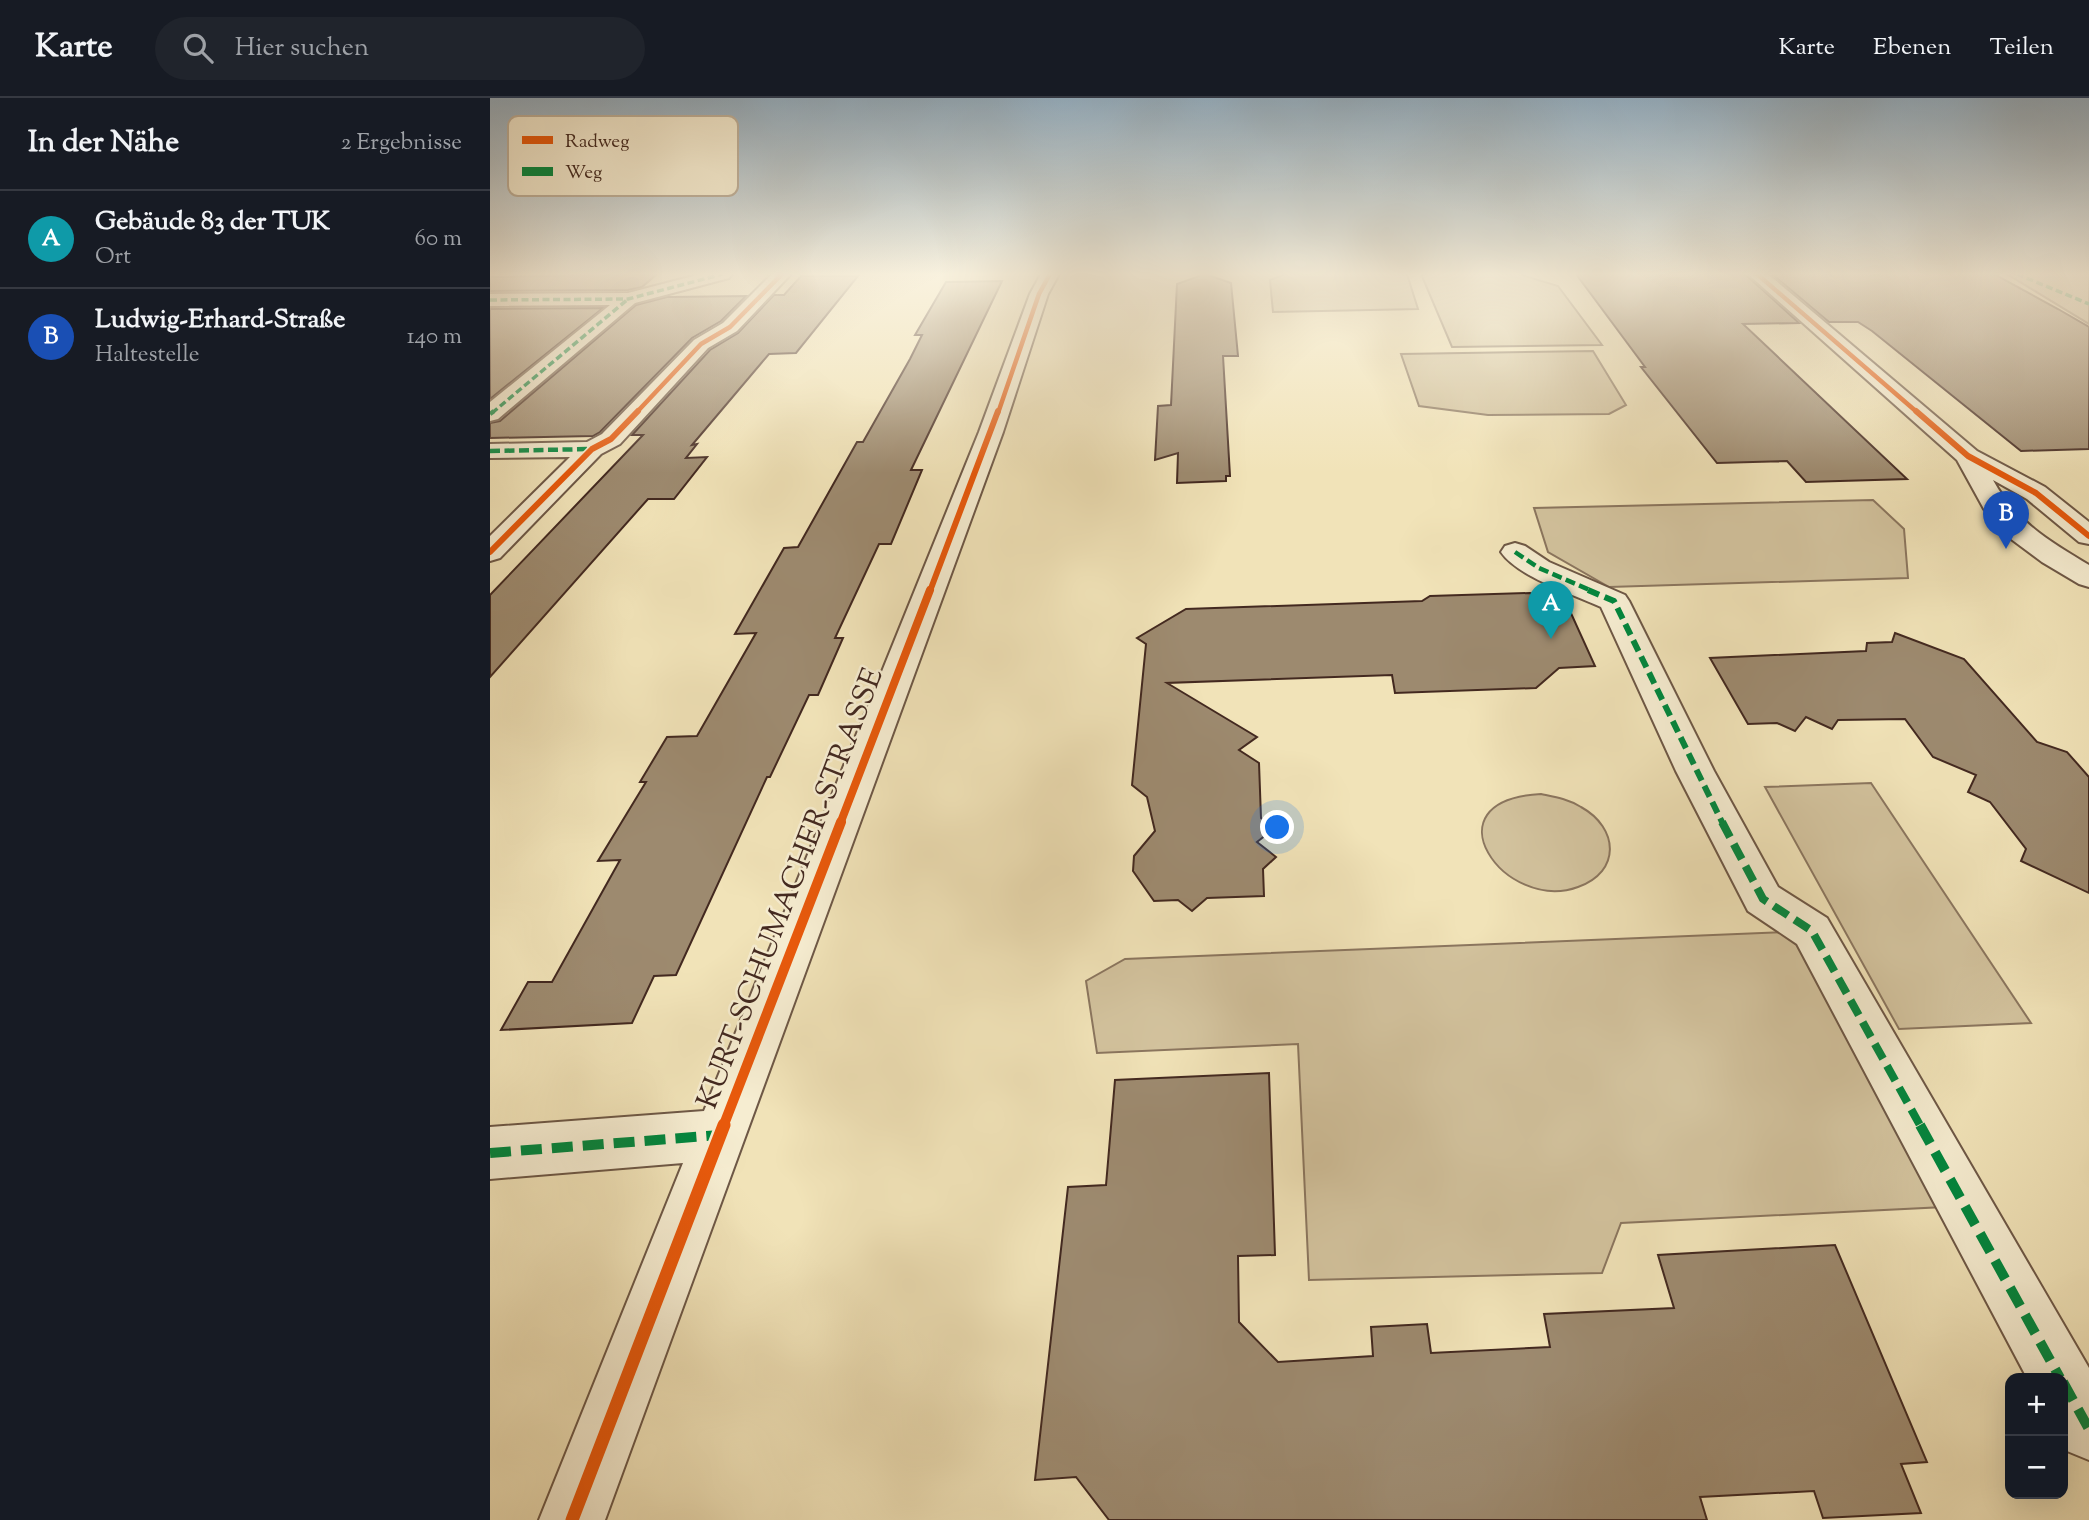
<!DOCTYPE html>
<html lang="de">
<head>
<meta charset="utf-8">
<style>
	:root { --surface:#171b24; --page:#20242c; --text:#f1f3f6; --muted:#9ea1a6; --line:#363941; --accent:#b45309 }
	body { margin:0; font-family:"Sorts Mill Goudy",serif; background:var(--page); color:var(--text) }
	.controls { position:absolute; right:21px; bottom:21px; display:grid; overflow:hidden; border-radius:14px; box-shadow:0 7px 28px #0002 }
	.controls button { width:63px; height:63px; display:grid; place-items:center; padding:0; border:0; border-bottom:2px solid var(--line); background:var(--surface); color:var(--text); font:35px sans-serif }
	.you { position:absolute; left:788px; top:730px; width:24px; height:24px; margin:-18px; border:5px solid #fff; border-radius:50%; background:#1a73e8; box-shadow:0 0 0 10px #1a73e833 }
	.badge { display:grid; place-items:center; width:46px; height:46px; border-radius:50%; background:var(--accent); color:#fff; font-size:23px; font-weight:700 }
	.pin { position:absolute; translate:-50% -58px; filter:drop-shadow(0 2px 4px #0008) }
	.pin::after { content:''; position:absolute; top:37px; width:24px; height:21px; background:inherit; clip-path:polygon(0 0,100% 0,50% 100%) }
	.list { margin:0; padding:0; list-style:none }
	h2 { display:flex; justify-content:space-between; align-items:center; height:91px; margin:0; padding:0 28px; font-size:30px }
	h2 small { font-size:23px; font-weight:400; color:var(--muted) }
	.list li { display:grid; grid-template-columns:46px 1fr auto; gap:21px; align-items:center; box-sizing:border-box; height:98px; padding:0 28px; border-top:2px solid var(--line) }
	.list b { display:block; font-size:26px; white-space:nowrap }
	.list p { margin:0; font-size:23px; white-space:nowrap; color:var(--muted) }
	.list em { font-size:23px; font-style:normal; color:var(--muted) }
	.icon { flex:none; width:38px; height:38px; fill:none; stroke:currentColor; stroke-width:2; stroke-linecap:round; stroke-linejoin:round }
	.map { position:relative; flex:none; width:1599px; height:1422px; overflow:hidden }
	header { display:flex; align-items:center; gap:42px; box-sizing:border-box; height:98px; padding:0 35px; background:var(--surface); border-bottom:2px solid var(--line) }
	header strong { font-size:33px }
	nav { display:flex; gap:38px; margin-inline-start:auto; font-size:24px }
	.search { width:490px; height:63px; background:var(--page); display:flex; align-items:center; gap:18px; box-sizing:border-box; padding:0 24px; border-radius:38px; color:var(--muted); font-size:26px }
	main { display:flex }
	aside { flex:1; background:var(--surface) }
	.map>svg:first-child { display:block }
	.green { fill:#d3c39e; stroke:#8b765f; stroke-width:2 }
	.building { fill:#9d8a6f; stroke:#432920; stroke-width:2 }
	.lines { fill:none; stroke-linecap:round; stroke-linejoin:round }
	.minor-casing { stroke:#6e5846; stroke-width:4 }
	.minor { fill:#f6edd1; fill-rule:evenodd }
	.quiet-far4 { stroke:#00873e; stroke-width:3.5; stroke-dasharray:7 3.5; stroke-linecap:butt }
	.quiet-far3 { stroke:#00873e; stroke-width:4.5; stroke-dasharray:10 4.5; stroke-linecap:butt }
	.quiet-far2 { stroke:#00873e; stroke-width:6; stroke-dasharray:12 6; stroke-linecap:butt }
	.quiet-far1 { stroke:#00873e; stroke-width:8; stroke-dasharray:17 8; stroke-linecap:butt }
	.quiet { stroke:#00873e; stroke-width:10; stroke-dasharray:21 10; stroke-linecap:butt }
	.cycleway-far4-casing { stroke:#f6edd1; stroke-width:7 }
	.cycleway-far3-casing { stroke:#f6edd1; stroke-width:9 }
	.cycleway-far2-casing { stroke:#f6edd1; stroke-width:11 }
	.cycleway-far1-casing { stroke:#f6edd1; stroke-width:15 }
	.cycleway-casing { stroke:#f6edd1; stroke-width:18 }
	.cycleway-far4 { stroke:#e8590c; stroke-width:4.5 }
	.cycleway-far3 { stroke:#e8590c; stroke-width:6 }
	.cycleway-far2 { stroke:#e8590c; stroke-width:8 }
	.cycleway-far1 { stroke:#e8590c; stroke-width:10 }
	.cycleway { stroke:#e8590c; stroke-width:13 }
	.labels { text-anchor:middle; stroke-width:5; stroke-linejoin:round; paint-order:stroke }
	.street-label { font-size:30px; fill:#432920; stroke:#f6edd1 }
	.key { fill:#f6edd1; stroke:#c0b29c; stroke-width:2 }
	.key-label { font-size:19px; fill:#432920 }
</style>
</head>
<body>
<header>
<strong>Karte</strong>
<div class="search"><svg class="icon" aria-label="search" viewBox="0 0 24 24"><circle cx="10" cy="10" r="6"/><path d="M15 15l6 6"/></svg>Hier suchen</div>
<nav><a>Karte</a><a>Ebenen</a><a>Teilen</a></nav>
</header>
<main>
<aside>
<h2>In der Nähe<small>2 Ergebnisse</small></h2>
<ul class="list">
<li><span class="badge" style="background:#0f9aa8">A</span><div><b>Gebäude 83 der TUK</b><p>Ort</p></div><em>60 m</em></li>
<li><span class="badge" style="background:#1a4fb4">B</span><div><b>Ludwig-Erhard-Straße</b><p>Haltestelle</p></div><em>140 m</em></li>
</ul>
</aside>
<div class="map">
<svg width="1599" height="1422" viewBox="0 0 1599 1422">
	<rect width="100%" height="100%" fill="#f1e3b8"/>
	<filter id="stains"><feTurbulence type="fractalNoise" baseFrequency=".00286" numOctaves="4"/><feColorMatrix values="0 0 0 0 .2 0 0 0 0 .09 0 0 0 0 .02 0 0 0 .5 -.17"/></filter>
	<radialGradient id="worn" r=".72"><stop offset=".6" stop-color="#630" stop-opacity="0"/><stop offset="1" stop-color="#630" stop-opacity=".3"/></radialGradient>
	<g class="green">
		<path d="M795 176H917L928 211 783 214 780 182Z"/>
		<path d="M931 176H1028L1068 188 1112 247 962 249Z"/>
		<path d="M1517 176H1599V226Z"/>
		<path d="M1103 253 1136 307 1119 316 998 317 929 308 911 256Z"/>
		<path d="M1383 402 1414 431 1418 480 1119 489 1058 454 1044 410Z"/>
		<path d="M1381 685 1541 925 1409 931 1275 689Z"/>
		<path d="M1051 696C1065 699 1078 701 1091 709 1129 730 1131 774 1088 789 1015 816 934 702 1051 696Z"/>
		<path d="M1322 833 1474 1108 1131 1125 1112 1175 819 1182 808 946 607 955 596 883 635 861Z"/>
	</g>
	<g class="building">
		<path d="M167 176 152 189 138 192 0 193V179Z"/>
		<path d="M715 176 741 185 748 258H733L740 378H736V383L687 385 688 355 665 362 668 308 681 307 687 186Z"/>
		<path d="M1086 176H1255L1309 225 1253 226 1417 381 1316 384 1297 363 1227 365 1151 269H1155Z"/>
		<path d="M1282 176H1504L1568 211 1599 229V351L1531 353 1382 233 1368 224H1339Z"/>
		<path d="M311 178H368L306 255 279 256 202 347 207 346 196 360 217 359 184 401H158L0 579V497L153 337H142L220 252 248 235 284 197H294Z"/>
		<path d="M512 183 421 372H432L401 446H389L345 540H353L328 597H319L280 679H277L186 877 164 878 142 925 11 932 38 884H62L130 762 108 763 156 684H150L177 639 207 638 266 535 245 536 294 450 308 449 367 344H373L420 261 432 237H425L456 184Z"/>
		<path d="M256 198 231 223 202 240 110 334 103 338 0 340V325L10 323 146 207 177 199Z"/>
		<path d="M113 210 0 301V211Z"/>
		<path d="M1040 495 1080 513 1105 568 1069 570 1046 590 905 595 902 577 677 585 767 639 749 652 769 665 771 720 785 730 767 744 786 759 773 771 774 798 717 800 702 813 688 802 664 803 643 773 644 758 665 733 657 699 642 687 656 546 647 540 696 511 932 503 940 498Z"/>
		<path d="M1405 535 1474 561 1547 644 1577 654 1599 679V795L1531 763 1536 751 1500 704 1478 694 1486 677 1443 659 1415 621 1348 622 1342 631 1316 619 1305 633 1287 625 1258 626 1220 560 1376 553 1377 545 1402 544Z"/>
		<path d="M779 975 785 1157 748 1158 749 1224 788 1264 883 1258 881 1229 937 1226 941 1255 1060 1249 1054 1216 1184 1210 1168 1157 1345 1147 1437 1364 1411 1366 1431 1415 1333 1420 1324 1393 1210 1399 1217 1422H619L586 1379 545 1382 578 1089 616 1087 625 982Z"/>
	</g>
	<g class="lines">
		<g class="minor-casing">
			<g id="minor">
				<path d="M211 176H242L239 180 145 205 8 321 0 323V304L120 207 0 208V196L138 195Z"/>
				<path d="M282 176H301L247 233 218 250 130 346 111 356 10 460 0 463V438L80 359 0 360V346L97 344 112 336 204 242 233 225Z"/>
				<path d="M551 176H569L558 196 513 334 115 1422H49L193 1065 0 1081V1029L214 1013 489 334 540 196Z"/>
				<path d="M1258 176H1278L1487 353 1555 389 1599 424V446L1589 444 1537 401 1503 382C1525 423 1560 444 1599 467V489L1589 486 1552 464 1517 438 1494 411 1467 362Z"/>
				<path d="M1025 445 1035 448 1059 464 1135 497 1139 503 1224 673 1288 789 1337 820 1599 1270V1362L1577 1353 1573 1345V1280H1537L1307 846 1258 813 1186 673 1111 509C1083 496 1028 479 1011 454L1015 448Z"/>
			</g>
		</g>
		<use href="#minor" class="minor"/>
		<g class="quiet-far4">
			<path d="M1527 176 1599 206"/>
			<path d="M0 202 138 201 233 176"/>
			<path d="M2 315 138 201"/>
		</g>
		<g class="quiet-far3">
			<path d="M0 316 4 313"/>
			<path d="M0 353 102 351"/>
			<path d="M1025 454 1049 470 1102 493"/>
		</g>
		<path class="quiet-far2" d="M1098 492 1124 503 1233 726"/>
		<path class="quiet-far1" d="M1232 724 1273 801 1322 833 1431 1029"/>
		<g class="quiet">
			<path d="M1430 1027 1570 1280"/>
			<path d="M0 1055 230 1037"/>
			<path d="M1573 1284 1599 1331"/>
		</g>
		<g class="cycleway-far4-casing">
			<g id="cycleway-far4">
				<path d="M1267 176 1428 315"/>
				<path d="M146 315 211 246 240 229 292 176"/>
				<path d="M508 315 549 196 560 176"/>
			</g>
		</g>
		<g class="cycleway-far3-casing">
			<g id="cycleway-far3">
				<path d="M1426 313 1478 358 1546 395 1599 438"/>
				<path d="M0 454 102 351 121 341 148 313"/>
				<path d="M440 493 508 313"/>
			</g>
		</g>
		<g class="cycleway-far2-casing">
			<path id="cycleway-far2" d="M350 726 440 492"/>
		</g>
		<g class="cycleway-far1-casing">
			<path id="cycleway-far1" d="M233 1029 351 724"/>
		</g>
		<g class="cycleway-casing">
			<path id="cycleway" d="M82 1422 234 1027"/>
		</g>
		<use href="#cycleway-far4" class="cycleway-far4"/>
		<use href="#cycleway-far3" class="cycleway-far3"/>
		<use href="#cycleway-far2" class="cycleway-far2"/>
		<use href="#cycleway-far1" class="cycleway-far1"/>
		<use href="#cycleway" class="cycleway"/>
	</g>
	<linearGradient id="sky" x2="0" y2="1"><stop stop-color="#94aec0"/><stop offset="0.47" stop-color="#f9f2df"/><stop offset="1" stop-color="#f9f2df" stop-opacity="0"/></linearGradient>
	<rect width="1599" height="375" fill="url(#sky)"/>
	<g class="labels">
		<g class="street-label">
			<text transform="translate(299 790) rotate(-69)" y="10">KURT-SCHUMACHER-STRASSE</text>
		</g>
	</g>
	<rect x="18" y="18" width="230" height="80" rx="10" class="key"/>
	<rect x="32" y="38" width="31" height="8" fill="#e8590c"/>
	<rect x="32" y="69" width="31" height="9" fill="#00873e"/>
	<g class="key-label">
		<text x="75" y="49">Radweg</text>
		<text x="75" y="80">Weg</text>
	</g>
	<rect width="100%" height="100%" filter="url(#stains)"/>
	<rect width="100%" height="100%" fill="url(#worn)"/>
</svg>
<div class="controls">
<button>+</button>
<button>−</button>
</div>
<div class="you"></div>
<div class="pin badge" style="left:1061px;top:541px;background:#0f9aa8">A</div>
<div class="pin badge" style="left:1516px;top:451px;background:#1a4fb4">B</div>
</div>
</main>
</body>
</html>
